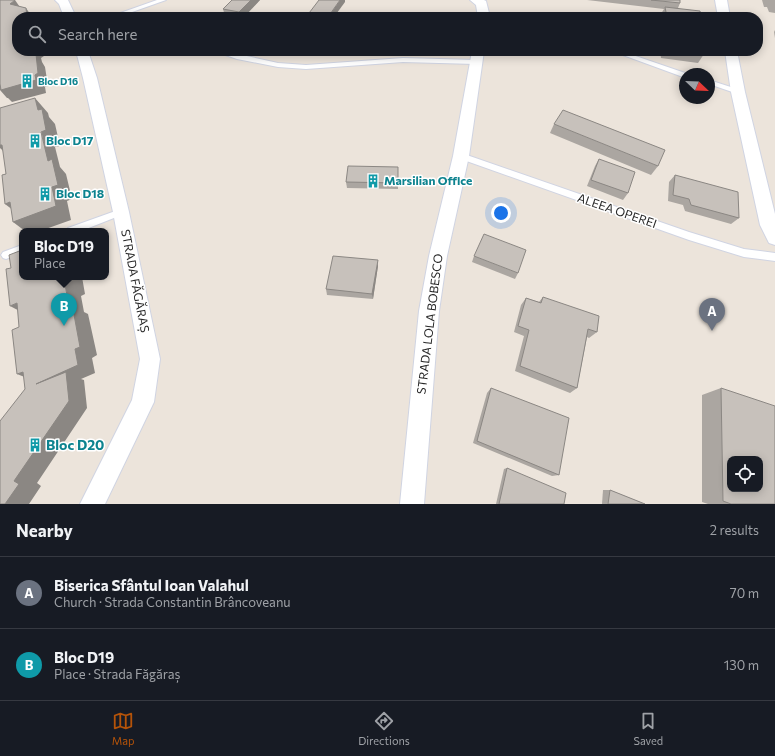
<!DOCTYPE html>
<html lang="en">
<head>
<meta charset="utf-8">
<style>
	:root { --surface:#171b24; --page:#242831; --text:#f1f3f6; --muted:#9ea1a6; --line:#363941; --accent:#b45309 }
	body { margin:0; font-family:Commissioner,sans-serif; background:var(--page); color:var(--text) }
	.controls { position:absolute; right:12px; bottom:12px; display:grid; overflow:hidden; border-radius:8px; box-shadow:0 2px 10px #0003 }
	.controls button { width:36px; height:36px; display:grid; place-items:center; padding:0; border:0; border-bottom:1px solid var(--line); background:var(--surface); color:var(--text); font:20px sans-serif }
	.compass { position:absolute; left:679px; top:68px; width:36px; height:36px; border-radius:50%; background:var(--surface); box-shadow:0 2px 10px #0003; rotate:113deg }
	.you { position:absolute; left:501px; top:213px; width:14px; height:14px; margin:-10px; border:3px solid #fff; border-radius:50%; background:#1a73e8; box-shadow:0 0 0 6px #1a73e833 }
	.badge { display:grid; place-items:center; width:26px; height:26px; border-radius:50%; background:var(--accent); color:#fff; font-size:13px; font-weight:700 }
	.pin { position:absolute; translate:-50% -33px; filter:drop-shadow(0 1px 2px #0008) }
	.pin::after { content:''; position:absolute; top:21px; width:14px; height:12px; background:inherit; clip-path:polygon(0 0,100% 0,50% 100%) }
	.popup { position:absolute; left:19px; top:228px; width:90px; height:52px; box-sizing:border-box; display:grid; place-content:center; border-radius:8px; background:var(--surface); filter:drop-shadow(0 1px 3px #0005); font-size:13px; white-space:nowrap; color:var(--muted) }
	.popup b { font-size:15px; color:var(--text) }
	.popup::after { content:''; position:absolute; left:50%; top:100%; margin-left:-8px; border:8px solid transparent; border-top-color:var(--surface) }
	.list { margin:0; padding:0; list-style:none }
	h2 { display:flex; justify-content:space-between; align-items:center; height:52px; margin:0; padding:0 16px; font-size:17px }
	h2 small { font-size:13px; font-weight:400; color:var(--muted) }
	.list li { display:grid; grid-template-columns:26px 1fr auto; gap:12px; align-items:center; box-sizing:border-box; height:72px; padding:0 16px; border-top:1px solid var(--line) }
	.list b { display:block; font-size:15px; white-space:nowrap }
	.list p { margin:0; font-size:13px; white-space:nowrap; color:var(--muted) }
	.list em { font-size:13px; font-style:normal; color:var(--muted) }
	.icon { flex:none; width:22px; height:22px; fill:none; stroke:currentColor; stroke-width:2; stroke-linecap:round; stroke-linejoin:round }
	.map { position:relative; flex:none; width:775px; height:504px; overflow:hidden }
	.search { position:absolute; background:var(--surface); box-shadow:0 2px 10px #0003; left:12px; right:12px; top:12px; height:44px; display:flex; align-items:center; gap:10px; box-sizing:border-box; padding:0 14px; border-radius:16px; color:var(--muted); font-size:15px }
	.sheet { height:196px; background:var(--surface) }
	nav { display:flex; justify-content:space-around; align-items:center; box-sizing:border-box; height:56px; border-top:1px solid var(--line); background:var(--surface); font-size:11px; color:var(--muted) }
	nav a { display:grid; justify-items:center; gap:2px }
	nav .on { color:var(--accent) }
	.map>svg:first-child { display:block }
	.lines { fill:none; stroke-linecap:round; stroke-linejoin:round }
	.service-casing { stroke:#d0d4e2; stroke-width:2 }
	.minor-casing { stroke:#d0d4e2; stroke-width:2 }
	.service { fill:#fff; fill-rule:evenodd }
	.minor { fill:#fff; fill-rule:evenodd }
	.wall { fill:#aba6a1 }
	.shaded-wall { fill:#8b8783 }
	.building { fill:#c7c1bb; stroke:#8b8783; fill-rule:evenodd }
	.labels { text-anchor:middle; stroke-width:3; stroke-linejoin:round; paint-order:stroke }
	.far-culture-label { font-size:10px; font-weight:bold; fill:#0d838f; stroke:#fff; text-anchor:start }
	.culture-label { font-size:12px; font-weight:bold; fill:#0d838f; stroke:#fff; text-anchor:start }
	.street-label { font-size:12px; fill:#292929; stroke:#fff }
	.near-culture-label { font-size:14px; font-weight:bold; fill:#0d838f; stroke:#fff; text-anchor:start }
</style>
</head>
<body>
<div class="map">
<svg width="775" height="504" viewBox="0 0 775 504">
	<rect width="100%" height="100%" fill="#ece4db"/>
	<g class="lines">
		<g class="service-casing">
			<g id="service">
				<path d="M157 0H166L118 17H109Z"/>
				<path d="M214 51H224L278 63 306 65 403 58 476 60 479 62 476 64 403 62 306 69 278 67 237 59Z"/>
				<path d="M612 51H621L688 74H685V77H683Z"/>
				<path d="M709 80 740 90 741 92 738 94 709 84Z"/>
				<path d="M461 153 689 232 744 249 775 253V261L744 257 689 240 458 158 457 156Z"/>
				<path d="M121 209 124 210 125 212 124 214 81 231H67L68 228Z"/>
				<path d="M22 245V253L6 259 3 258 1 255 3 252Z"/>
			</g>
		</g>
		<g class="minor-casing">
			<g id="minor">
				<path d="M55 0H68L76 17H64L59 4Z"/>
				<path d="M470 0H484L486 1 490 17H478L476 5Z"/>
				<path d="M715 0H727L730 17H718Z"/>
				<path d="M76 51H88L97 78 129 212 160 359 154 402 105 504H80L132 400 140 359 113 212 83 78Z"/>
				<path d="M472 51H484L469 156 447 256 439 311 424 504H400L419 311 429 256 453 156Z"/>
				<path d="M725 51H737L745 92 775 214V245L769 243 760 225 731 92Z"/>
			</g>
		</g>
		<use href="#service" class="service"/>
		<use href="#minor" class="minor"/>
	</g>
	<g class="wall">
		<path d="M232 0H260L244 17H230L225 16 223 9Z"/>
		<path d="M587 0H680V3L678 8 701 17H659L664 9Z"/>
		<path d="M762 0H775V13L769 12 767 7H764Z"/>
		<path d="M775 30V38L774 32Z"/>
		<path d="M660 51H706L698 63 661 58Z"/>
		<path d="M554 124 658 166 651 175 550 133Z"/>
		<path d="M599 159 628 193 623 200 587 186 595 166Z"/>
		<path d="M398 167V189L347 188 346 182Z"/>
		<path d="M675 175 739 218 731 224 685 211 683 205 668 201 669 182Z"/>
		<path d="M474 256 518 273 515 279 472 262Z"/>
		<path d="M378 266 373 299 327 295 326 289Z"/>
		<path d="M543 297 597 332 589 338 587 337 577 388 570 393 515 371 524 336 514 332 521 305 526 298 539 302Z"/>
		<path d="M491 388 559 475 552 476 473 443 487 393Z"/>
		<path d="M721 388 775 504H708L702 502V395Z"/>
		<path d="M507 468 564 504H496L504 469Z"/>
		<path d="M603 490H610L645 504H602Z"/>
	</g>
	<g class="shaded-wall">
		<path d="M15 0 24 13 10 4Z"/>
		<path d="M251 0H260L244 17H240L239 12Z"/>
		<path d="M340 0H345V2L334 17H328Z"/>
		<path d="M26 8 32 17H27Z"/>
		<path d="M32 51H43L44 56 41 58 42 62 45 67 48 86 45 87 46 93 12 102 8 98H7L0 90V84L33 55Z"/>
		<path d="M35 98 48 113 49 117 55 124 60 146 55 147 60 167 66 174 72 199 67 201 71 220 40 231H25L13 222 52 187Z"/>
		<path d="M0 145H2L14 161 0 148Z"/>
		<path d="M10 202 22 217 5 204Z"/>
		<path d="M378 260V266L373 299 372 294Z"/>
		<path d="M69 277H82L85 294 81 296 84 312 88 314 97 355 92 358 95 373 81 379 84 380 87 408 37 483 41 486 29 504H5L14 481 36 384 75 349 69 305 65 285Z"/>
		<path d="M17 303 29 316 10 306Z"/>
		<path d="M23 372 37 382 17 374Z"/>
	</g>
	<g class="building">
		<path d="M0 0H15L10 4 26 8 27 17H17V51H32L33 55 36 54 38 73 35 75 36 80 1 90 0 84Z"/>
		<path d="M232 0H251L239 12 223 9Z"/>
		<path d="M319 0H340L328 17H306Z"/>
		<path d="M651 0H680V3Z"/>
		<path d="M665 7 700 11 701 17H667Z"/>
		<path d="M35 98 38 110 42 109 46 130 41 132 48 161 52 159 58 185 52 187 56 206 13 222 10 202 5 204 2 175 6 174 2 145H0V108Z"/>
		<path d="M563 110 665 150 658 166 554 124Z"/>
		<path d="M599 159 635 172 628 193 591 180Z"/>
		<path d="M348 166 398 167V183L346 182Z"/>
		<path d="M675 175 738 192 739 218 691 205 689 199 673 195Z"/>
		<path d="M484 234 526 250 518 273 474 256Z"/>
		<path d="M22 250V277H69L70 283 65 285 69 305 72 304 80 347 75 349 78 365 36 384 66 372 69 401 14 481 19 484 5 504H0V421L25 389 23 372 17 374 12 330 19 327 17 303 10 306 6 269 11 268 9 255Z"/>
		<path d="M333 256 378 260 372 294 326 289Z"/>
		<path d="M543 297 599 316 597 332 588 329 577 388 520 366 529 330 518 326 526 298 541 303Z"/>
		<path d="M491 388 569 418 559 475 477 441Z"/>
		<path d="M721 388 775 406V504H731L723 501ZM730 459H760V489H730Z"/>
		<path d="M507 468 566 493 564 504H499Z"/>
		<path d="M610 490 645 504H608Z"/>
	</g>
	<defs>
		<g id="building-bare" transform="scale(1.08)"><path d="M-4-6H4V6H1V3H-1V6H-4ZM-2.5-4.3h1.7v1.8h-1.7ZM.8-4.3h1.7v1.8H.8ZM-2.5-1h1.7V.8h-1.7ZM.8-1h1.7V.8H.8Z" fill="#0f9aa8" stroke="#fff" stroke-width="2.5" paint-order="stroke"/></g>
	</defs>
	<g fill-rule="evenodd">
		<use href="#building-bare" x="27" y="81"/>
		<use href="#building-bare" x="35" y="141"/>
		<use href="#building-bare" x="373" y="181"/>
		<use href="#building-bare" x="45" y="194"/>
		<use href="#building-bare" x="35" y="445"/>
	</g>
	<g class="labels">
		<g class="far-culture-label">
			<text x="38" y="85">Bloc D16</text>
		</g>
		<g class="culture-label">
			<text x="46" y="145">Bloc D17</text>
			<text x="384" y="185">Marsilian Office</text>
			<text x="56" y="198">Bloc D18</text>
		</g>
		<g class="street-label">
			<text transform="translate(617 211) rotate(19)" y="4">ALEEA OPEREI</text>
			<text transform="translate(135 281) rotate(79)" y="4">STRADA FĂGĂRAȘ</text>
			<text transform="translate(430 324) rotate(-83)" y="4">STRADA LOLA BOBESCO</text>
		</g>
		<g class="near-culture-label">
			<text x="46" y="450">Bloc D20</text>
		</g>
	</g>
</svg>
<div class="controls">
<button><svg class="icon" aria-label="locate" viewBox="0 0 24 24"><circle cx="12" cy="12" r="6"/><path d="M12 2v4M12 18v4M2 12h4M18 12h4"/></svg></button>
</div>
<svg class="compass" viewBox="-18 -18 36 36"><path d="M0-13l5 13h-10z" fill="#e53935"/><path d="M0 13l5-13h-10z" fill="#9ea1a6"/></svg>
<div class="you"></div>
<div class="pin badge" style="left:712px;top:331px;background:#6b7280">A</div>
<div class="pin badge" style="left:64px;top:326px;background:#0f9aa8">B</div>
<div class="popup"><b>Bloc D19</b>Place</div>
<div class="search"><svg class="icon" aria-label="search" viewBox="0 0 24 24"><circle cx="10" cy="10" r="6"/><path d="M15 15l6 6"/></svg>Search here</div>
</div>
<section class="sheet">
<h2>Nearby<small>2 results</small></h2>
<ul class="list">
<li><span class="badge" style="background:#6b7280">A</span><div><b>Biserica Sfântul Ioan Valahul</b><p>Church · Strada Constantin Brâncoveanu</p></div><em>70 m</em></li>
<li><span class="badge" style="background:#0f9aa8">B</span><div><b>Bloc D19</b><p>Place · Strada Făgăraș</p></div><em>130 m</em></li>
</ul>
</section>
<nav>
<a class="on"><svg class="icon" aria-label="map" viewBox="0 0 24 24"><path d="M3 6l6-2 6 2 6-2v14l-6 2-6-2-6 2zM9 4v14M15 6v14"/></svg>Map</a>
<a><svg class="icon" aria-label="directions" viewBox="0 0 24 24"><path d="M12 3l9 9-9 9-9-9zM9 14v-3h6M13 9l2 2-2 2"/></svg>Directions</a>
<a><svg class="icon" aria-label="saved" viewBox="0 0 24 24"><path d="M7 4h10v16l-5-4-5 4z"/></svg>Saved</a>
</nav>
</body>
</html>
